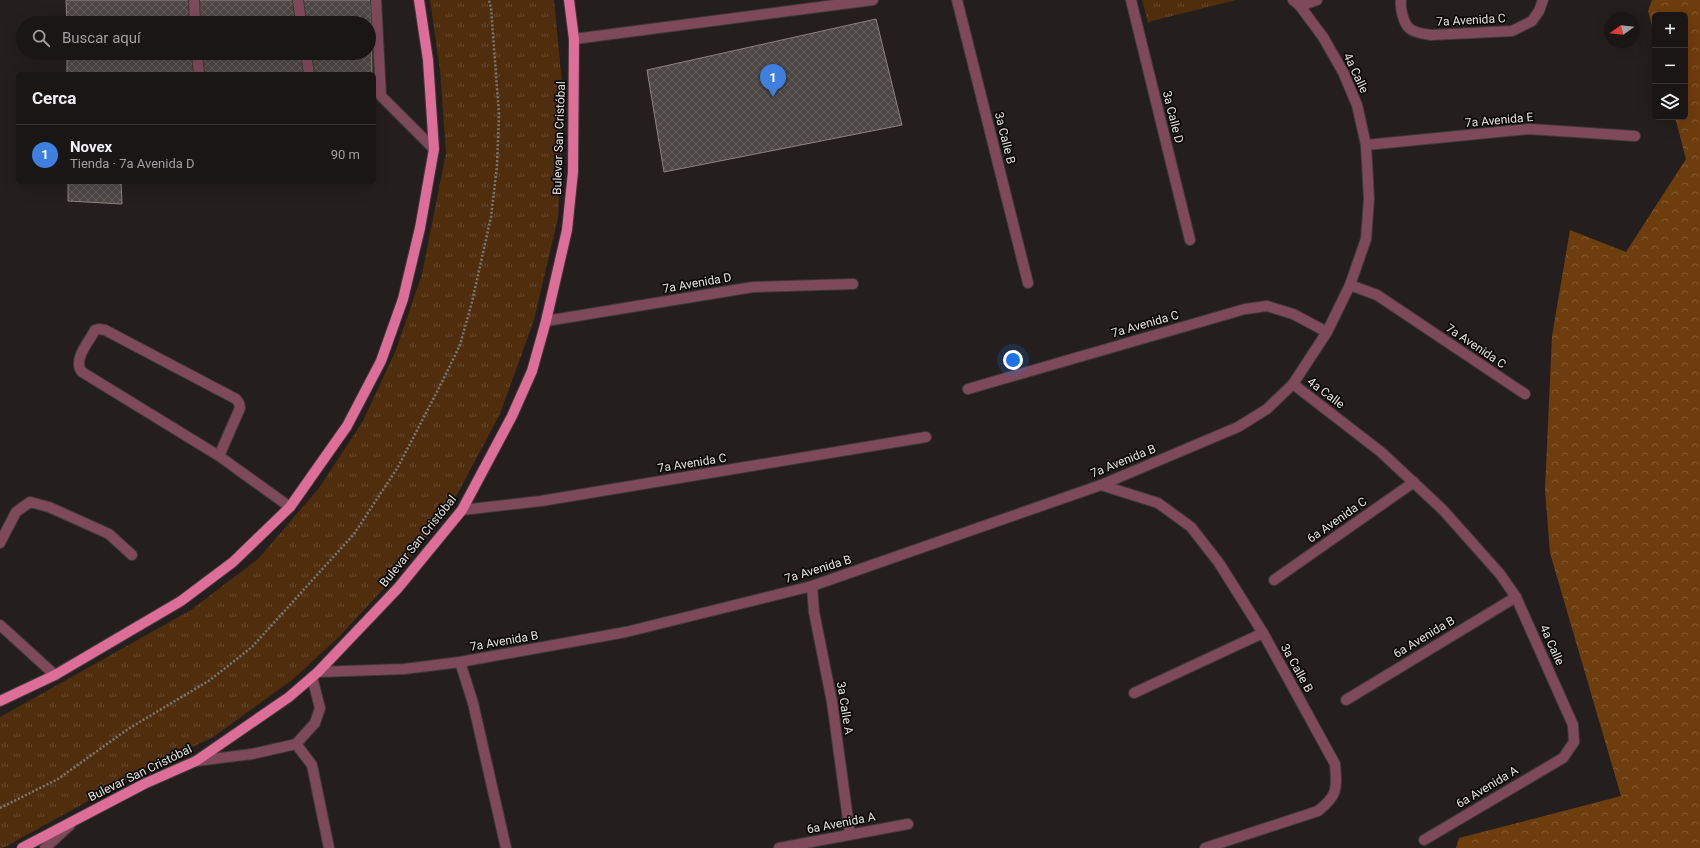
<!DOCTYPE html>
<html lang="es">
<head>
<meta charset="utf-8">
<style>
	:root { --surface:#1b1616; --page:#282323; --text:#f1f3f6; --muted:#a09fa1; --line:#393535; --accent:#0f766e }
	body { margin:0; font-family:Roboto,sans-serif; background:var(--page); color:var(--text) }
	.controls { position:absolute; right:12px; top:12px; display:grid; overflow:hidden; border-radius:6px; box-shadow:0 4px 16px #0002 }
	.controls button { width:36px; height:36px; display:grid; place-items:center; padding:0; border:0; border-bottom:1px solid var(--line); background:var(--surface); color:var(--text); font:20px sans-serif }
	.compass { position:absolute; left:1604px; top:12px; width:36px; height:36px; border-radius:50%; background:var(--surface); box-shadow:0 4px 16px #0002; rotate:255deg }
	.you { position:absolute; left:1013px; top:360px; width:14px; height:14px; margin:-10px; border:3px solid #fff; border-radius:50%; background:#1a73e8; box-shadow:0 0 0 6px #1a73e833 }
	.badge { display:grid; place-items:center; width:26px; height:26px; border-radius:50%; background:var(--accent); color:#fff; font-size:13px; font-weight:700 }
	.pin { position:absolute; translate:-50% -33px; filter:drop-shadow(0 1px 2px #0008) }
	.pin::after { content:''; position:absolute; top:21px; width:14px; height:12px; background:inherit; clip-path:polygon(0 0,100% 0,50% 100%) }
	.list { margin:0; padding:0; list-style:none }
	h2 { display:flex; justify-content:space-between; align-items:center; height:52px; margin:0; padding:0 16px; font-size:17px }
	h2 small { font-size:13px; font-weight:400; color:var(--muted) }
	.list li { display:grid; grid-template-columns:26px 1fr auto; gap:12px; align-items:center; box-sizing:border-box; height:60px; padding:0 16px; border-top:1px solid var(--line) }
	.list b { display:block; font-size:15px; white-space:nowrap }
	.list p { margin:0; font-size:13px; white-space:nowrap; color:var(--muted) }
	.list em { font-size:13px; font-style:normal; color:var(--muted) }
	.icon { flex:none; width:22px; height:22px; fill:none; stroke:currentColor; stroke-width:2; stroke-linecap:round; stroke-linejoin:round }
	.map { position:relative; flex:none; width:1700px; height:848px; overflow:hidden }
	.search { position:absolute; background:var(--surface); box-shadow:0 4px 16px #0002; left:16px; top:16px; width:360px; height:44px; display:flex; align-items:center; gap:10px; box-sizing:border-box; padding:0 14px; border-radius:22px; color:var(--muted); font-size:15px }
	.panel { position:absolute; background:var(--surface); box-shadow:0 4px 16px #0002; left:16px; top:72px; width:360px; height:112px; border-radius:6px }
	.map>svg:first-child { display:block }
	.forest { fill:url(#forest-crowns) }
	.park { fill:url(#park-tufts) }
	.building { fill:url(#building-cross-hatch); stroke:#8b8481 }
	.lines { fill:none; stroke-linecap:round; stroke-linejoin:round }
	.minor-casing { stroke:#3f3939; stroke-width:12 }
	.major-casing { stroke:#3f3939; stroke-width:12 }
	.path { stroke:#7c7777; stroke-width:2.5; stroke-dasharray:2 2; stroke-linecap:butt }
	.minor { stroke:#7f495c; stroke-width:10 }
	.major { stroke:#dd6e98; stroke-width:10 }
	.labels { text-anchor:middle; stroke-width:3.5; stroke-linejoin:round; paint-order:stroke }
	.street-label { font-size:12px; fill:#e6e1e1; stroke:#0c0909 }
</style>
</head>
<body>
<div class="map">
<svg width="1700" height="848" viewBox="0 0 1700 848">
	<defs>
		<pattern id="forest-crowns" width="20" height="18" patternUnits="userSpaceOnUse"><rect width="20" height="18" fill="#6e3d0e"/><path d="M2 6a3 3 0 1 1 6 0M12 15a3 3 0 1 1 6 0" fill="none" stroke="#835931"/></pattern>
		<pattern id="park-tufts" width="24" height="20" patternUnits="userSpaceOnUse"><rect width="24" height="20" fill="#4f2d0d"/><path d="M3 7l-1-3M5 7V3M7 7l1-3M15 17l-1-3M17 17v-4M19 17l1-3" fill="none" stroke="#684b30"/></pattern>
		<pattern id="building-cross-hatch" width="8" height="8" patternUnits="userSpaceOnUse"><rect width="8" height="8" fill="#4c4644"/><path d="M0 0l8 8M0 8l8-8" fill="none" stroke="#66605f"/></pattern>
	</defs>
	<rect width="100%" height="100%" fill="#241e1e"/>
	<path class="forest" d="M1652 0H1700V848H1456L1459 838 1621 796 1550 553 1545 490 1552 336 1570 230 1626 252 1686 159 1675 117H1685V15H1655V37L1648 11Z"/>
	<g class="park">
		<path d="M430 0H554L564 102 558 218 534 320 500 414 452 504 398 573 340 636 291 681 213 737 143 771 3 848H0V717L191 610 258 559 319 488 363 421 396 350 422 274 446 153 440 70Z"/>
		<path d="M1142 0H1236L1152 21 1148 23Z"/>
	</g>
	<g class="building">
		<path d="M66 0H371L372 74H67V53H369V23H67Z"/>
		<path d="M876 19 902 125 664 172 647 70Z"/>
		<path d="M68 182H121L122 204 68 201Z"/>
	</g>
	<g class="lines">
		<g class="minor-casing">
			<g id="minor">
				<path d="M194 0 195 23"/>
				<path d="M298 0 301 23"/>
				<path d="M376 0 381 96 434 149"/>
				<path d="M957 0 1028 283"/>
				<path d="M1131 0 1190 240"/>
				<path d="M1401 0C1400 8 1403 22 1409 28 1414 33 1424 34 1431 35L1512 31 1532 21 1539 11 1543 0"/>
				<path d="M1300 6 1317 0"/>
				<path d="M574 39 873 0"/>
				<path d="M197 53 199 74"/>
				<path d="M306 53 309 74"/>
				<path d="M1366 145 1529 129 1635 136"/>
				<path d="M1350 285 1377 295 1525 394"/>
				<path d="M546 321 753 287 853 284"/>
				<path d="M1293 384 1381 452 1443 510 1500 574 1516 597 1573 725 1574 742 1563 758 1424 840"/>
				<path d="M968 389 1245 309 1267 306 1293 314 1327 332"/>
				<path d="M219 456 240 408 239 403 236 399 105 330 99 329 95 330C89 342 72 360 82 372L219 456 290 507"/>
				<path d="M1101 485 1158 503 1191 527 1219 563 1263 633 1335 764C1337 789 1338 795 1318 811L1205 848"/>
				<path d="M462 510 541 501 926 437"/>
				<path d="M0 543 16 512 30 502 49 507 109 534 132 555"/>
				<path d="M1274 580 1414 482"/>
				<path d="M812 586 814 612 832 702 850 834"/>
				<path d="M0 625 55 675"/>
				<path d="M460 662 473 703 506 848"/>
				<path d="M318 672 404 669 460 662 626 632 812 586 1101 485 1238 427 1267 409 1293 384 1327 332 1350 285 1366 239 1369 199 1366 145 1357 105 1343 72 1323 37 1300 6 1293 0"/>
				<path d="M1134 693 1263 633"/>
				<path d="M1346 700 1516 597"/>
				<path d="M296 744 312 765 329 848"/>
				<path d="M196 761 252 754 296 744 315 723 320 708 312 677"/>
				<path d="M45 848 70 825"/>
				<path d="M779 848 908 824"/>
			</g>
		</g>
		<g class="major-casing">
			<g id="major">
				<path d="M0 701 55 675 181 601 233 562 290 507 347 426 381 361 403 299 420 228 434 149 428 60 419 0"/>
				<path d="M22 848 144 784 196 761 289 697 318 672 398 588 462 510 512 416 532 371 546 321 567 230 573 172 574 39 569 0"/>
			</g>
		</g>
		<path class="path" d="M0 808 58 779 128 729 210 680 252 647 354 534 398 467 442 382 460 345 472 302 491 217 497 166 499 114 491 8 489 0"/>
		<use href="#minor" class="minor"/>
		<use href="#major" class="major"/>
	</g>
	<g class="labels">
		<g class="street-label">
			<text transform="translate(1471 20) rotate(-3)" y="4">7a Avenida C</text>
			<text transform="translate(1356 73) rotate(65)" y="4">4a Calle</text>
			<text transform="translate(1173 117) rotate(76)" y="4">3a Calle D</text>
			<text transform="translate(1499 120) rotate(-5)" y="4">7a Avenida E</text>
			<text transform="translate(559 138) rotate(-88)" y="4">Bulevar San Cristóbal</text>
			<text transform="translate(1005 138) rotate(76)" y="4">3a Calle B</text>
			<text transform="translate(697 283) rotate(-10)" y="4">7a Avenida D</text>
			<text transform="translate(1145 324) rotate(-16)" y="4">7a Avenida C</text>
			<text transform="translate(1476 346) rotate(34)" y="4">7a Avenida C</text>
			<text transform="translate(1326 393) rotate(37)" y="4">4a Calle</text>
			<text transform="translate(1123 461) rotate(-22)" y="4">7a Avenida B</text>
			<text transform="translate(692 463) rotate(-9)" y="4">7a Avenida C</text>
			<text transform="translate(1337 520) rotate(-35)" y="4">6a Avenida C</text>
			<text transform="translate(418 541) rotate(-51)" y="4">Bulevar San Cristóbal</text>
			<text transform="translate(818 569) rotate(-17)" y="4">7a Avenida B</text>
			<text transform="translate(1424 637) rotate(-31)" y="4">6a Avenida B</text>
			<text transform="translate(504 641) rotate(-10)" y="4">7a Avenida B</text>
			<text transform="translate(1552 645) rotate(66)" y="4">4a Calle</text>
			<text transform="translate(1297 668) rotate(61)" y="4">3a Calle B</text>
			<text transform="translate(845 708) rotate(81)" y="4">3a Calle A</text>
			<text transform="translate(140 773) rotate(-26)" y="4">Bulevar San Cristóbal</text>
			<text transform="translate(1487 787) rotate(-31)" y="4">6a Avenida A</text>
			<text transform="translate(841 823) rotate(-11)" y="4">6a Avenida A</text>
		</g>
	</g>
</svg>
<div class="controls">
<button>+</button>
<button>−</button>
<button><svg class="icon" aria-label="layers" viewBox="0 0 24 24"><path d="M12 4l9 5-9 5-9-5zM3 14l9 5 9-5"/></svg></button>
</div>
<svg class="compass" viewBox="-18 -18 36 36"><path d="M0-13l5 13h-10z" fill="#e53935"/><path d="M0 13l5-13h-10z" fill="#a09fa1"/></svg>
<div class="you"></div>
<div class="pin badge" style="left:773px;top:97px;background:#3f7fe0">1</div>
<div class="search"><svg class="icon" aria-label="search" viewBox="0 0 24 24"><circle cx="10" cy="10" r="6"/><path d="M15 15l6 6"/></svg>Buscar aquí</div>
<section class="panel">
<h2>Cerca<small></small></h2>
<ul class="list">
<li><span class="badge" style="background:#3f7fe0">1</span><div><b>Novex</b><p>Tienda · 7a Avenida D</p></div><em>90 m</em></li>
</ul>
</section>
</div>
</body>
</html>
